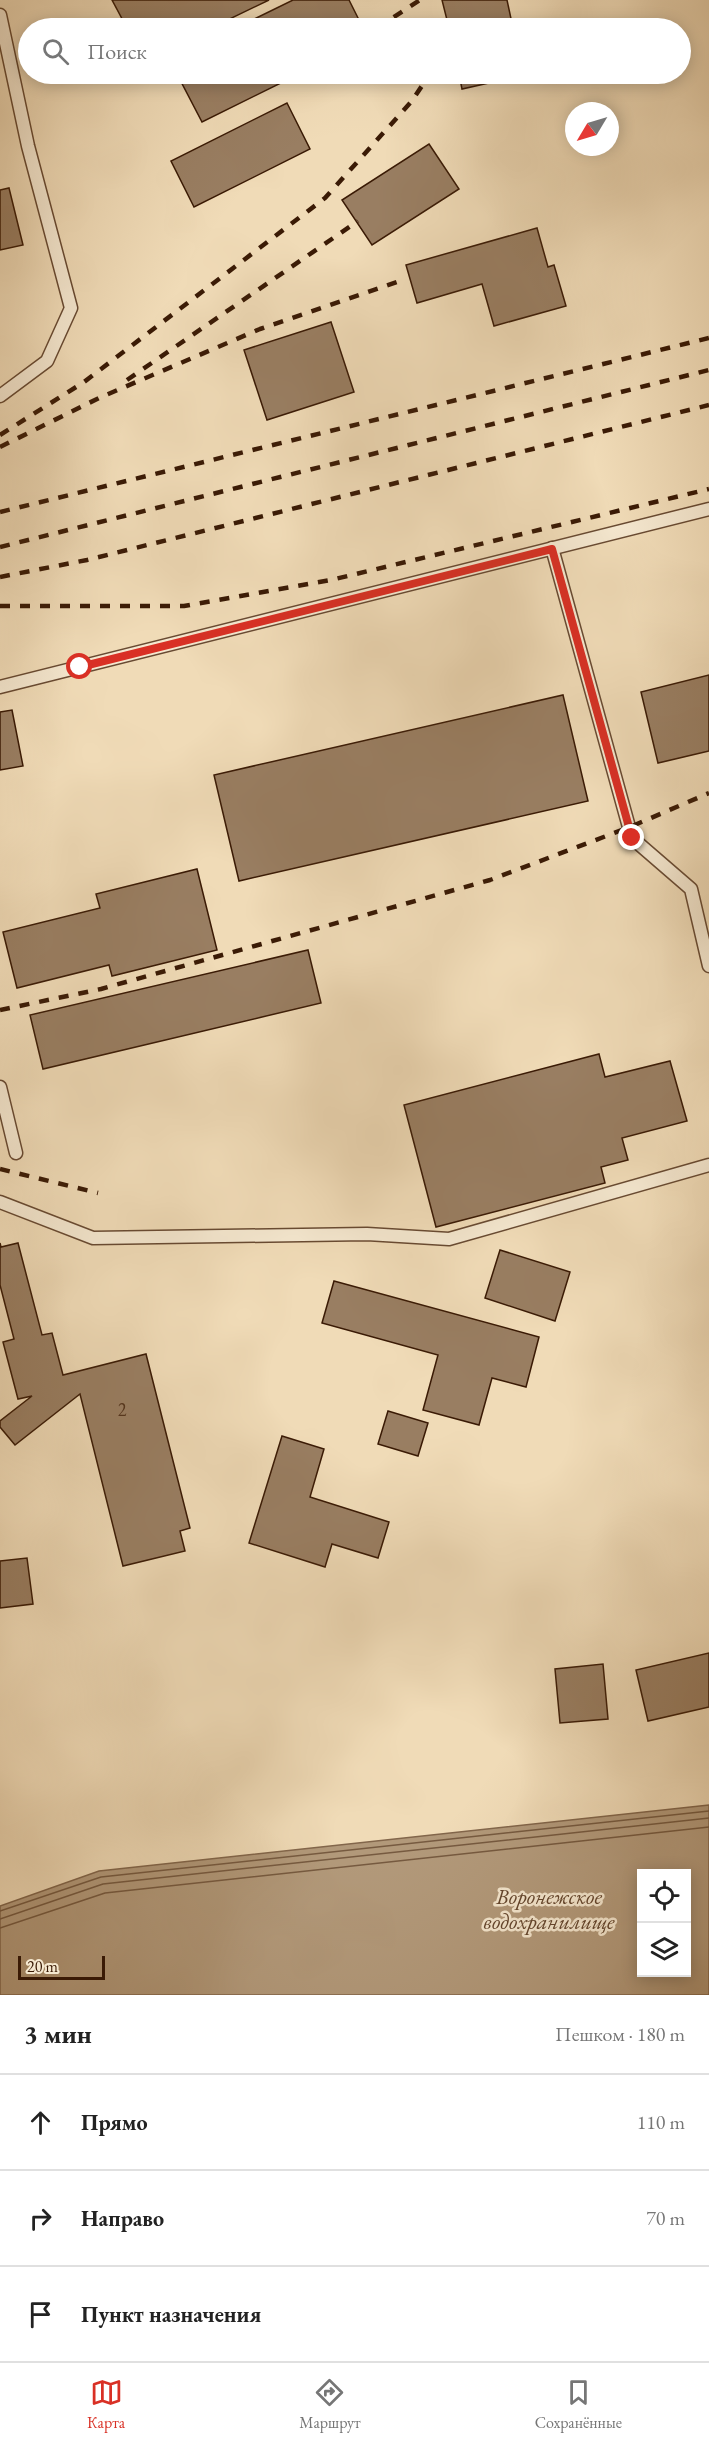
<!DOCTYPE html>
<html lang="ru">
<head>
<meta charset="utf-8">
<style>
	:root { --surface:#fff; --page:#f2f2f2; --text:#222; --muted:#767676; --line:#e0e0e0; --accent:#d93025 }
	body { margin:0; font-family:"EB Garamond",serif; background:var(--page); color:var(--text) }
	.controls { position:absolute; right:18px; bottom:18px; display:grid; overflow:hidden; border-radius:0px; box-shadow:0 3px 15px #0003 }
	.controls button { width:54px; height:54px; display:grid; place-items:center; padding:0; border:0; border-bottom:2px solid var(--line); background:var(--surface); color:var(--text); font:30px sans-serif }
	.compass { position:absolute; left:565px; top:102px; width:54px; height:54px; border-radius:50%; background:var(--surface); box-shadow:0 3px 15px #0003; rotate:232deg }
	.scale { position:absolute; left:18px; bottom:15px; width:87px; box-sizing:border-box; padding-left:6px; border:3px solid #3a1a05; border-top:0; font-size:16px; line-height:21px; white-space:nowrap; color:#3a1a05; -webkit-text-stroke:4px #f5e8d0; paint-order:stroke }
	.stop { position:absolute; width:18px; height:18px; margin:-14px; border:4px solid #d93025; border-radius:50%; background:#fff }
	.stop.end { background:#d93025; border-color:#fff; box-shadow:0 2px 6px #0008 }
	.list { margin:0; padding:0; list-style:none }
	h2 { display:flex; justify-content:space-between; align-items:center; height:78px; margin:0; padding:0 24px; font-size:26px }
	h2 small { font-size:20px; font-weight:400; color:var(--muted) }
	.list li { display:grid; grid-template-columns:39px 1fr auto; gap:18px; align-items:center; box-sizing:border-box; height:96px; padding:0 24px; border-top:2px solid var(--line) }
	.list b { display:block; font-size:22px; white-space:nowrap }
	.list em { font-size:20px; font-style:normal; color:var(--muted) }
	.icon { flex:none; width:33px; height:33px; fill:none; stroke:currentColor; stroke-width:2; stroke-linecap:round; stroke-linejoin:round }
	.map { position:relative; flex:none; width:709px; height:1995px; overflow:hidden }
	.search { position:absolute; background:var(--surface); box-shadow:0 3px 15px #0003; left:18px; right:18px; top:18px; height:66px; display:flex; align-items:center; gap:15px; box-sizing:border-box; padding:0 21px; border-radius:33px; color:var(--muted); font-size:22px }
	.sheet { height:366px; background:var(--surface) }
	nav { display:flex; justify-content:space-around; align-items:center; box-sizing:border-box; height:84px; border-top:2px solid var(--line); background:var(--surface); font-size:16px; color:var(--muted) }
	nav a { display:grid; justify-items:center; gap:3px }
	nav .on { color:var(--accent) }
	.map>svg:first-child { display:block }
	.water { fill:#b2997a; stroke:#82664b; stroke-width:1.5; fill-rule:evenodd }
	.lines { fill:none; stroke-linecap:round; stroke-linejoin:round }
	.shore { stroke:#765a40; stroke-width:1.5 }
	.building { fill:#997e62; stroke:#3a1a05; stroke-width:1.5 }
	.service-casing { stroke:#684a32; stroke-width:15 }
	.service { stroke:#f5e8d0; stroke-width:12 }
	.rail { stroke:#3a1a05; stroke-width:4.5; stroke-dasharray:10 10; stroke-linecap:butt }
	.route { stroke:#d93025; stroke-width:8 }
	.labels { text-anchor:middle; stroke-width:5; stroke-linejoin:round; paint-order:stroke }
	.number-label { font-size:18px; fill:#52331c }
	.water-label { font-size:22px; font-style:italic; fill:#64462e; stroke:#f5e8d0 }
</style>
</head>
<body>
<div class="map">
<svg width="709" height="1995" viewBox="0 0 709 1995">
	<rect width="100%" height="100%" fill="#f0dbb7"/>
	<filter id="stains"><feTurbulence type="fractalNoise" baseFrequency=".00333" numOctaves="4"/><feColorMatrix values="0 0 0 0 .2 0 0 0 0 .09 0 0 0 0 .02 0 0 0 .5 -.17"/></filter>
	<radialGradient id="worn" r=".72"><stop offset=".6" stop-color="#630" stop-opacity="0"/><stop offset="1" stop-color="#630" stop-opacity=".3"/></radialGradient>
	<path class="water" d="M709 1805V1995H0V1906L99 1871ZM642 1874H686V1972H642Z"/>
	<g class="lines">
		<g class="shore">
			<path d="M0 1911 101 1877 709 1811"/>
			<path d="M0 1919 103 1884 709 1818"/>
			<path d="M0 1928 105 1893 709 1827"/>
		</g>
	</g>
	<g class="building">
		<path d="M112 0H269L211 28H127Z"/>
		<path d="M293 0H349L363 28H236Z"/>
		<path d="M442 0H507L513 28H449Z"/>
		<path d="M177 74H299L202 122Z"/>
		<path d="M459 74H523L524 75 462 89Z"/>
		<path d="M287 103 310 149 194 207 171 161Z"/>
		<path d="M429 144 459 189 372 245 342 200Z"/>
		<path d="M9 188 23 245 0 250V190Z"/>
		<path d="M537 228 548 267 554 265 566 306 494 326 482 284 417 303 406 265Z"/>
		<path d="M331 322 354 392 267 420 244 350Z"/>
		<path d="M709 675V751L658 763 641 692Z"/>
		<path d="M563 695 588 801 239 881 214 775Z"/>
		<path d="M12 710 23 766 0 770V712Z"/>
		<path d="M197 869 217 950 112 976 109 965 17 988 3 932 100 908 96 894Z"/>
		<path d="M308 950 321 1003 43 1069 30 1015Z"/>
		<path d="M599 1054 605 1077 670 1061 687 1121 622 1138 628 1160 601 1167 605 1183 436 1227 404 1105Z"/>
		<path d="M0 1243 1 1247 18 1243 42 1335 52 1333 63 1375 146 1354 190 1528 180 1531 185 1551 123 1566 80 1394 15 1445 0 1427V1421L32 1396 18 1399 3 1342 14 1339 0 1285Z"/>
		<path d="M500 1250 570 1272 555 1321 485 1298Z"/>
		<path d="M334 1281 539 1337 526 1387 492 1378 479 1425 423 1410 438 1355 322 1323Z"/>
		<path d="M388 1411 428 1423 418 1456 378 1444Z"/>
		<path d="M282 1436 324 1449 310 1497 389 1522 378 1558 332 1544 325 1567 249 1543Z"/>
		<path d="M27 1558 33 1604 0 1608V1561Z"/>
		<path d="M709 1653V1707L648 1721 636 1670Z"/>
		<path d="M603 1664 608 1719 560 1723 555 1669Z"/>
	</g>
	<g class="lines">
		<g class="service-casing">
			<g id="service">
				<path d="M0 15 28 146 71 308 47 361 0 396"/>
				<path d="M552 548 632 838 691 889 709 966"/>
				<path d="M0 687 709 509"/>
				<path d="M0 1087 16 1153"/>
				<path d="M0 1202 93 1238 367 1234 449 1239 709 1165"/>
			</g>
		</g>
		<use href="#service" class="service"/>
		<g class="rail">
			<path d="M377 28 420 0"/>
			<path d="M127 380 358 221"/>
			<path d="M0 435 84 382 325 198 411 102 430 74"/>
			<path d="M0 447 99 398 260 329 406 279"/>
			<path d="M0 512 709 338"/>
			<path d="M0 547 709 370"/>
			<path d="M0 577 87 560 709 405"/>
			<path d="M0 606H184L331 580 709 489"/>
			<path d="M0 1010 101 989 490 880 630 827 709 793"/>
			<path d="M0 1169 98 1193"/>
		</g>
	</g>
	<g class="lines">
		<path class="route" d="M80 667 552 549 632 838"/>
	</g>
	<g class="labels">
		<g class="number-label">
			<text x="122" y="1416">2</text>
		</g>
		<g class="water-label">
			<text x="549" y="1904">Воронежское<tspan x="549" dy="25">водохранилище</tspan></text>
		</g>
	</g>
	<rect width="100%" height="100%" filter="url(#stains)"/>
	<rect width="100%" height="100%" fill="url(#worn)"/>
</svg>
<div class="controls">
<button><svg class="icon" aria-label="locate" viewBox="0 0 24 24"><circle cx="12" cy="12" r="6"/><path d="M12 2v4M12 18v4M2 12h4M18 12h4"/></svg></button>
<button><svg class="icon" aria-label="layers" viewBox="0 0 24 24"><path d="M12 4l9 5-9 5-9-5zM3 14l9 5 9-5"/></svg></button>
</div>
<svg class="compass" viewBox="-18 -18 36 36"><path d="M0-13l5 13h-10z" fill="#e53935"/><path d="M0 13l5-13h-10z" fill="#767676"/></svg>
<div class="scale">20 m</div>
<div class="stop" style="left:80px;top:667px"></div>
<div class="stop end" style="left:632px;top:838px"></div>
<div class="search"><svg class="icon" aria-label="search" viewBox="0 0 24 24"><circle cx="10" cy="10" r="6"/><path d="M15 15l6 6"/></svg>Поиск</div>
</div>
<section class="sheet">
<h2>3 мин<small>Пешком · 180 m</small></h2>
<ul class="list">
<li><svg class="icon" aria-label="ahead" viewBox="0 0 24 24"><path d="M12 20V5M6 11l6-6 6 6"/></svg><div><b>Прямо</b></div><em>110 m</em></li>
<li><svg class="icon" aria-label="right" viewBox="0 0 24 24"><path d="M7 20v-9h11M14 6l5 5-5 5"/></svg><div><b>Направо</b></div><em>70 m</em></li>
<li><svg class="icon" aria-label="arrive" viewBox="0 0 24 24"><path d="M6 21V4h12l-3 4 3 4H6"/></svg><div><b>Пункт назначения</b></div></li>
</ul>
</section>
<nav>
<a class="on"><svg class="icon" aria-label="map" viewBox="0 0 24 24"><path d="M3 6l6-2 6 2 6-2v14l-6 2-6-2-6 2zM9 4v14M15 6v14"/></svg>Карта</a>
<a><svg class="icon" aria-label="directions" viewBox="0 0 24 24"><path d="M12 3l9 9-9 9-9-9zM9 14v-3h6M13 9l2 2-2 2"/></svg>Маршрут</a>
<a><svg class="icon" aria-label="saved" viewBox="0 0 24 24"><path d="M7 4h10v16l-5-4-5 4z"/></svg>Сохранённые</a>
</nav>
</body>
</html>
